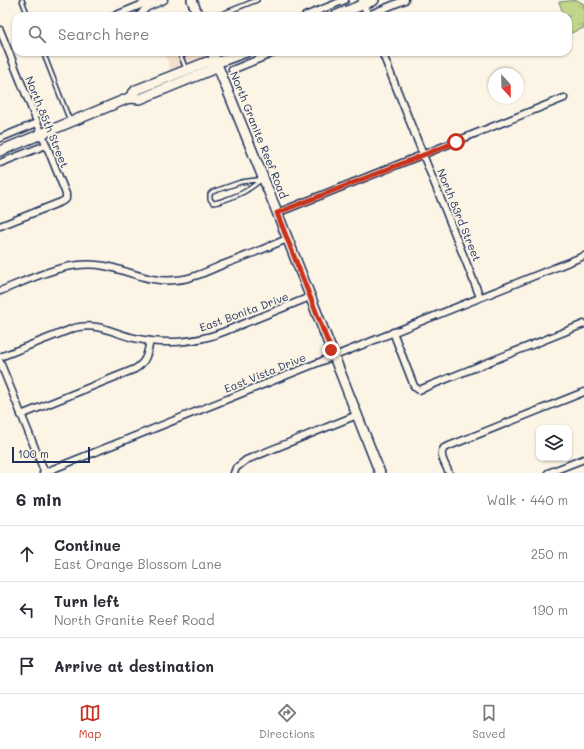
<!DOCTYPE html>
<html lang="en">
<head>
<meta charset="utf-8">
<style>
	:root { --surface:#fff; --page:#f7f7f7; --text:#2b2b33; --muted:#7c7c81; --line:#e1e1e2; --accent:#c8321e }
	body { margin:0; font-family:Mali,sans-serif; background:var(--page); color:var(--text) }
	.controls { position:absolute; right:12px; bottom:12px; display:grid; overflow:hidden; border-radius:8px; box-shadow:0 1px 3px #0004 }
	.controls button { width:36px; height:36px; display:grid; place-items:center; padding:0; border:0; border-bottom:1px solid var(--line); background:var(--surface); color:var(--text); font:20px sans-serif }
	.compass { position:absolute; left:488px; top:68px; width:36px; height:36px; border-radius:50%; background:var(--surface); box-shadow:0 1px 3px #0004; rotate:158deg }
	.scale { position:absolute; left:12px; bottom:10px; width:78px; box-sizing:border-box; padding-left:4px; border:2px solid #1b2f5e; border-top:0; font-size:11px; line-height:14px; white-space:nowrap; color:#1b2f5e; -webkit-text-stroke:3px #fcf5e5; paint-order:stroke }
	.stop { position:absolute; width:12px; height:12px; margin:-9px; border:3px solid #c8321e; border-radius:50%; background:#fff }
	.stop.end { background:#c8321e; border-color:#fff; box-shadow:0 1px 4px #0008 }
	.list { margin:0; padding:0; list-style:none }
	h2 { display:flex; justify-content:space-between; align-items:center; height:52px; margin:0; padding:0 16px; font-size:17px }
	h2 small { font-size:13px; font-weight:400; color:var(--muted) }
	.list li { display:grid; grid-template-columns:26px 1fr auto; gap:12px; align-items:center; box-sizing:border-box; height:56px; padding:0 16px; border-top:1px solid var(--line) }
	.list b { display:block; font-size:15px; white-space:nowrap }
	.list p { margin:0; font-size:13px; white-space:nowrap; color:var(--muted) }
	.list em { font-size:13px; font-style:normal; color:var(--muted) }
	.icon { flex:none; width:22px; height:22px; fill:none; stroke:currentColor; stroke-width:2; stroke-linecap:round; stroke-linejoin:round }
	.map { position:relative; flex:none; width:584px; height:473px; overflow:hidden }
	.search { position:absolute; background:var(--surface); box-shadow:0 1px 3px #0004; left:12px; right:12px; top:12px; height:44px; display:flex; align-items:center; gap:10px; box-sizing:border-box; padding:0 14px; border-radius:12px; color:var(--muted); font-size:15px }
	.sheet { height:220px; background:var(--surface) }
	nav { display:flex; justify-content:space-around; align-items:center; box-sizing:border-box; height:56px; border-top:1px solid var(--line); background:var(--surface); font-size:11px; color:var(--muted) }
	nav a { display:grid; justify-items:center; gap:2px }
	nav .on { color:var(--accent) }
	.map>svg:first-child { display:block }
	.built { fill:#f4dfce }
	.park { fill:url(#park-tufts); stroke:#6e8274 }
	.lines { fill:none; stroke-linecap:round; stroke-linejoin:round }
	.lane-casing { stroke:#1b2f5e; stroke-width:6 }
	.street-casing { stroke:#1b2f5e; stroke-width:9 }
	.secondary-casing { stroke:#1b2f5e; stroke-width:12 }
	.lane { stroke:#fcf5e5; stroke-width:3 }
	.street { stroke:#fcf5e5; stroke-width:6 }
	.secondary { stroke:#fcf5e5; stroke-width:9 }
	.route { stroke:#c8321e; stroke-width:5 }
	.labels { text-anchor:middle; stroke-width:3.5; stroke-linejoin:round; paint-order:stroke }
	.street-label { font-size:11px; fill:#1b2f5e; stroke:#fcf5e5 }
</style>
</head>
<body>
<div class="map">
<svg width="584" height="473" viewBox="0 0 584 473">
	<defs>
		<pattern id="park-tufts" width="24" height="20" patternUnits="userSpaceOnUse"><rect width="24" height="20" fill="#c2d68b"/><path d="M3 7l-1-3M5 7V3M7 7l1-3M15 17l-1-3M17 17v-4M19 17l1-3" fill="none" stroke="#a6b87a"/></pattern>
	</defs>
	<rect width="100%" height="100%" fill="#fcf5e5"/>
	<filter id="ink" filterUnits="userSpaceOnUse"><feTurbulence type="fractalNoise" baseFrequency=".025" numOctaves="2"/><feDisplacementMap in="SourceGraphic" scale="8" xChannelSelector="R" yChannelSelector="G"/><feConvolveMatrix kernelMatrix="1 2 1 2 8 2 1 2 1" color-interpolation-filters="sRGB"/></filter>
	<g filter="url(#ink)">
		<path class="built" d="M164 52H206V53L205 56 200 60 171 71Z"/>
		<path class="park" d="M577 0 584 4V28L571 33 568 26V16H564L559 2Z"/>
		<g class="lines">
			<g class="lane-casing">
				<g id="lane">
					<path d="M22 0 28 16"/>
					<path d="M217 16 257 0"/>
					<path d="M43 52 70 121"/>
					<path d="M179 52 186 69"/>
					<path d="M181 56 189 52"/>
					<path d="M263 179C257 182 253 187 247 190 242 194 218 203 213 203L210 199V194L212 192 215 191 241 182Z"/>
				</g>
			</g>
			<g class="street-casing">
				<g id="street">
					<path d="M362 0 368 16"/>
					<path d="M114 16 153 0"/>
					<path d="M139 16 146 8 164 0"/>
					<path d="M305 16 345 0"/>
					<path d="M366 16 405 0"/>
					<path d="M0 30 66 194V199L61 202 0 226"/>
					<path d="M382 52 480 297"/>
					<path d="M232 70 276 52"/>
					<path d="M0 138 37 123"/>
					<path d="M0 163 46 145"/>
					<path d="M277 213 564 98"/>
					<path d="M0 291C33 278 68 259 105 266 130 271 150 283 176 280 192 279 208 271 222 265 244 257 266 248 287 239"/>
					<path d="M393 332 414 386 416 388 419 390 584 324"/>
					<path d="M0 357 74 328C97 322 113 333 134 338 163 345 195 343 223 332L310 297"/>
					<path d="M0 362 45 473"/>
					<path d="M21 415 135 369C147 361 147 354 150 341"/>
					<path d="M43 473 584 256"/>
					<path d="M234 473 236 468 246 460 357 415"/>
					<path d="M449 473C446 465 438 455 444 448L584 392"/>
					<path d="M548 473 584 459"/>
				</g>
			</g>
			<g class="secondary-casing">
				<g id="secondary">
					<path d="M192 0 198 16"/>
					<path d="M335 16 374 0"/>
					<path d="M212 52 275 207 380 473"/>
					<path d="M129 98 136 90 207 62 216 63 246 52"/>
					<path d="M0 151 129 98 140 99 211 70 216 63"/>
				</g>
			</g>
			<use href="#lane" class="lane"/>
			<use href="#street" class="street"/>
			<use href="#secondary" class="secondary"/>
		</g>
	</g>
	<g class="lines" filter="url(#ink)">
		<path class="route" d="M331 350 277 213 456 142"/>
	</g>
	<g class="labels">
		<g class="street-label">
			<text transform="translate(47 122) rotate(68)" y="4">North 85th Street</text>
			<text transform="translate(259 135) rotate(68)" y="4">North Granite Reef Road</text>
			<text transform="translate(459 215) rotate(68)" y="4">North 83rd Street</text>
			<text transform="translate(244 312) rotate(-20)" y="4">East Bonita Drive</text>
			<text transform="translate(265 373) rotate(-22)" y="4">East Vista Drive</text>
		</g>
	</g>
</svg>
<div class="controls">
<button><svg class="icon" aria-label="layers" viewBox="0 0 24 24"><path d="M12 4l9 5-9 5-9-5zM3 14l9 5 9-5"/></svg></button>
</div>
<svg class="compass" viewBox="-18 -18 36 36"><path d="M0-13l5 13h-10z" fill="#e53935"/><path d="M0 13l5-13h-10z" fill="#7c7c81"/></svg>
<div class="scale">100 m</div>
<div class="stop" style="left:456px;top:142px"></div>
<div class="stop end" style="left:331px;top:350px"></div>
<div class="search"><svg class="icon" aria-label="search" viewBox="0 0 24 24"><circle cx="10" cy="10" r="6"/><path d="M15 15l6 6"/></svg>Search here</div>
</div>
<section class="sheet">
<h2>6 min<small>Walk · 440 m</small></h2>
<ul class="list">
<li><svg class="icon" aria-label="ahead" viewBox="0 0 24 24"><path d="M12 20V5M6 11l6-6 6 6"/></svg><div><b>Continue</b><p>East Orange Blossom Lane</p></div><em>250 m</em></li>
<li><svg class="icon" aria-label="left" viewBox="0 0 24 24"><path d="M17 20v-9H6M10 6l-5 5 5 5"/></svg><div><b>Turn left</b><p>North Granite Reef Road</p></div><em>190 m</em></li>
<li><svg class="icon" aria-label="arrive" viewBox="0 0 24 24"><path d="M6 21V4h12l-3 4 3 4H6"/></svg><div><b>Arrive at destination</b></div></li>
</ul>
</section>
<nav>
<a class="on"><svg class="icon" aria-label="map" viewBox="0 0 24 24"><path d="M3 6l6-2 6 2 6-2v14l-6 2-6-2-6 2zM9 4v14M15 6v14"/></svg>Map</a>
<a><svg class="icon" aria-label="directions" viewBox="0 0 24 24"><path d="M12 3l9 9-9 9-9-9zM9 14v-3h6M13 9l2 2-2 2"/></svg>Directions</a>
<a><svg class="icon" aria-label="saved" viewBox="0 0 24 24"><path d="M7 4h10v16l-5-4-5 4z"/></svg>Saved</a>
</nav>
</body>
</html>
